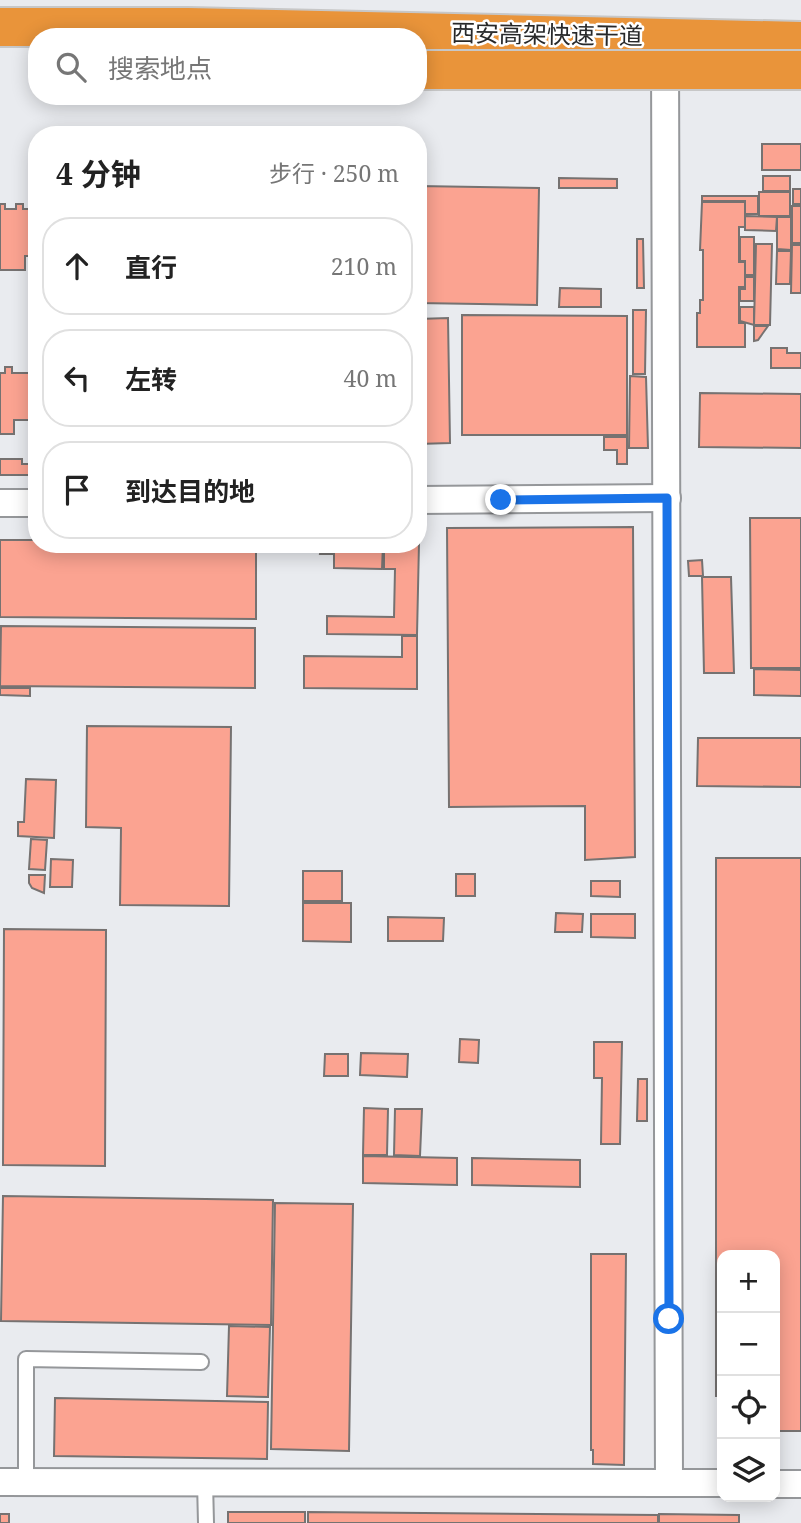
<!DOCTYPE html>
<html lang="zh">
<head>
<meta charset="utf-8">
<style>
	:root { --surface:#fff; --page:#f6f6f6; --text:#222; --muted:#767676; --line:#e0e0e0 }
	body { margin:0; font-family:"Noto Serif","Noto Sans SC",serif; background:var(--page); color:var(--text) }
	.controls { position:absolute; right:21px; bottom:21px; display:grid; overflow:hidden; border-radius:14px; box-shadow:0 4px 18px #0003 }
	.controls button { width:63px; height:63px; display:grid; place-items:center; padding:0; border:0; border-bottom:2px solid var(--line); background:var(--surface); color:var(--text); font:35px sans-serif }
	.stop { position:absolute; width:21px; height:21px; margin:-16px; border:5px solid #1a73e8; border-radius:50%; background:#fff }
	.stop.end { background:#1a73e8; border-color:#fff; box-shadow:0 2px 7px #0008 }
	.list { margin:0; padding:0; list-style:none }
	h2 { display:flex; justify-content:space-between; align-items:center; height:91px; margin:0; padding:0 28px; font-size:30px }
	h2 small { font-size:23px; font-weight:400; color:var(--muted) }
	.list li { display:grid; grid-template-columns:46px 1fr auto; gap:21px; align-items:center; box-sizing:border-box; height:98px; margin:0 14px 14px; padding:0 14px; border:2px solid var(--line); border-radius:28px }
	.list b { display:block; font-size:26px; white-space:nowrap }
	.list em { font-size:23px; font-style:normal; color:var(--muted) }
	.icon { flex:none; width:38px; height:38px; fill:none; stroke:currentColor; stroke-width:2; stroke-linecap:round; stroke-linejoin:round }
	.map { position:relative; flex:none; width:801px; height:1523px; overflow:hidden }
	.search { position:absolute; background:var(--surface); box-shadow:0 4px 18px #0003; left:28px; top:28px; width:399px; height:77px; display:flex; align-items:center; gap:18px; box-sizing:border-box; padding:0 24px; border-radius:28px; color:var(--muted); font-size:26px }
	.panel { position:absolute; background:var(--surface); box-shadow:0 4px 18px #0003; left:28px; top:126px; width:399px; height:427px; border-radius:28px }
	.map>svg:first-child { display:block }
	.building { fill:#fba391; stroke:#767271; stroke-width:2 }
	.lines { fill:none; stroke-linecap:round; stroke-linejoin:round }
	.lane-casing { stroke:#95979a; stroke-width:18 }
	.street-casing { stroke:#95979a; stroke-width:30 }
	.highway-casing { stroke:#c7c7c7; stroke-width:42 }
	.lane { stroke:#fff; stroke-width:14 }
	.street { stroke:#fff; stroke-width:26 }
	.highway { stroke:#e9943a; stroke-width:38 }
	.highway-bridge-casing { stroke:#c7c7c7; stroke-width:42; stroke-linecap:butt }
	.highway-bridge { stroke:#e9943a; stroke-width:38 }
	.route { stroke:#1a73e8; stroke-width:9 }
	.labels { text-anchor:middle; stroke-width:5; stroke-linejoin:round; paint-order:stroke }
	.street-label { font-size:24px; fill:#272829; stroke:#fff }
</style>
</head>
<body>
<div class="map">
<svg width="801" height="1523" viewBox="0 0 801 1523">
	<rect width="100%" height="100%" fill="#e9ebef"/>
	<g class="building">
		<rect x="762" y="144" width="39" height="26"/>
		<rect x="763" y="176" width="27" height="15"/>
		<path d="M559 178 617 179V188H559Z"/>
		<path d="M418 186 539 188 537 305 418 303Z"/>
		<rect x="793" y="189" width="8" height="15"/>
		<rect x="759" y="192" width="31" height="24"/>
		<path d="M702 196H758V214H745V201H702Z"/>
		<path d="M702 202H745V227H739V262H745V287H739V323H745V347H697V313H700V300H703V250H700Z"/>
		<path d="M0 204H5V209H16V204H23V209H37V256H25V270H0Z"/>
		<rect x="792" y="206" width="9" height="37"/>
		<path d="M745 216 777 217 776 231 745 230Z"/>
		<path d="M777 217H791V250L777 249Z"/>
		<path d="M740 237H754V275H745V261H740Z"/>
		<path d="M637 239H643L644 288H637Z"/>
		<path d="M756 244H772L770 325H754Z"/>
		<path d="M792 245H801V293H791Z"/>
		<path d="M777 251H791L790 284H776Z"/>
		<path d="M745 277H754V301H740V289H745Z"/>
		<path d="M560 288 601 289V307H559Z"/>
		<path d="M740 307H754V325L740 321Z"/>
		<path d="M633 310H646L645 374H633Z"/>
		<path d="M462 315 627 316V435H462Z"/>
		<path d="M448 318 450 443 418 444V319Z"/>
		<path d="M754 326H768L758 340 754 341Z"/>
		<path d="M771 348H787V353H801V368H771Z"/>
		<path d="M5 367H12V373H35V367H37V434H34V420H14V434H0V373H5Z"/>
		<path d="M630 376 646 377 648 448H629Z"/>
		<path d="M700 393 801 394V448L699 447Z"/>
		<path d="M604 437H627V464H617V450H604Z"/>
		<path d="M0 459H22V464H34V475H0Z"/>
		<path d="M750 518H801V668H751Z"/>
		<path d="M633 527 635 857 585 860V806L449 807 447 528Z"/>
		<path d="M0 540H37V544H256V619L0 617Z"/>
		<path d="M419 543 417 635 327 634V616L394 617 395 569H384V544Z"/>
		<path d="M322 544H332V554H320Z"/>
		<path d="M334 544H383L382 569 334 568Z"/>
		<path d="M702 560 703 576H689L688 561Z"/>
		<path d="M702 577H731L734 673H704Z"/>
		<path d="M1 626 255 628V688L0 686Z"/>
		<path d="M402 636H417V689L304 688V656L402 657Z"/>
		<path d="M754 669 801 670V696L754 695Z"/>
		<path d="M0 688H30V696L0 695Z"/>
		<path d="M87 726 231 727 229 906 120 905 121 828 86 827Z"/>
		<path d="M698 738H801V787L697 786Z"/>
		<path d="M26 779 56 780 54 838 18 836V822H24Z"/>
		<path d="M31 839 47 840 45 870 29 869Z"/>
		<path d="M716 858H801V1431H775V1255H722V1396H716Z"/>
		<path d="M51 859 73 860 72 887H50Z"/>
		<rect x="303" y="871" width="39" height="30"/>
		<rect x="456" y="874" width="19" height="22"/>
		<path d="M29 875H45L44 893 32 888 29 883Z"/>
		<path d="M591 881H620V897L591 896Z"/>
		<path d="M303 903H351V942L303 941Z"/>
		<path d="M556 913 583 914 582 932H555Z"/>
		<path d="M591 914H635V938L591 937Z"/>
		<path d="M388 917 444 918 443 941H388Z"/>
		<path d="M4 929 106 930 105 1166 3 1165Z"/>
		<path d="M460 1039 479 1040 478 1063 459 1062Z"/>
		<path d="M594 1042H622L620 1144H601L602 1078H594Z"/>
		<path d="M361 1053 408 1054 407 1077 360 1075Z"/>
		<path d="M325 1054H348V1076H324Z"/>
		<path d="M638 1079H647V1121H637Z"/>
		<path d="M364 1108 388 1109 387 1155H363Z"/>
		<path d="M395 1109H422L420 1156 394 1155Z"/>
		<path d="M363 1156 457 1158V1185L363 1183Z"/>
		<path d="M472 1158 580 1160V1187L472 1185Z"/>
		<path d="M3 1196 273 1200 271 1325 1 1321Z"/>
		<path d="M275 1203 353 1204 349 1451 271 1449Z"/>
		<path d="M591 1254H626L624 1465 593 1464V1450H591Z"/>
		<path d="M229 1326 270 1327 268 1397 227 1396Z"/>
		<path d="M55 1398 268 1402 267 1459 54 1456Z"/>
		<rect x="228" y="1512" width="77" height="11"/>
		<path d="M308 1512 658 1515V1523H308Z"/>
		<rect x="0" y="1514" width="9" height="9"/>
		<path d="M659 1514 739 1515V1523H659Z"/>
	</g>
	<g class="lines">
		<g class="lane-casing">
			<g id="lane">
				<path d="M26 1482V1359L201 1362"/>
				<path d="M205 1482 206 1523"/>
			</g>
		</g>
		<g class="street-casing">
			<g id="street">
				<path d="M665 53 669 1483H722"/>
				<path d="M418 500 667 498"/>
				<path d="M0 503H37"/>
				<path d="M0 1482 669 1483"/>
				<path d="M775 1484H801"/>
			</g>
		</g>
		<g class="highway-casing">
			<path id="highway" d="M0 27H188L801 41"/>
		</g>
		<use href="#lane" class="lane"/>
		<use href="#street" class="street"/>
		<use href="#highway" class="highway"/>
		<g class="highway-bridge-casing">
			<path id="highway-bridge" d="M418 70H801"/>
		</g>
		<use href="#highway-bridge" class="highway-bridge"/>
	</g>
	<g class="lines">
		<path class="route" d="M501 500 667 498 669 1319"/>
	</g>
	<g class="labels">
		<g class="street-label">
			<text transform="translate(547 35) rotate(1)" y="8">西安高架快速干道</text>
		</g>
	</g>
</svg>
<div class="controls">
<button>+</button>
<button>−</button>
<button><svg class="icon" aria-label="locate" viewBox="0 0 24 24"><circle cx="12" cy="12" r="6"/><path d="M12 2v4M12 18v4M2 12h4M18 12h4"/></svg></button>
<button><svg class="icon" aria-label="layers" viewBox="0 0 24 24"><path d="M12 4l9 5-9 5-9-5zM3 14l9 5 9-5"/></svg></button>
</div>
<div class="stop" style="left:669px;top:1319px"></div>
<div class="stop end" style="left:501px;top:500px"></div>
<div class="search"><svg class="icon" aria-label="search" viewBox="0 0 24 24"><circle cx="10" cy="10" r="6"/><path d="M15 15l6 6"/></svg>搜索地点</div>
<section class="panel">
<h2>4 分钟<small>步行 · 250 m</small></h2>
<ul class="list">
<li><svg class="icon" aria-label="ahead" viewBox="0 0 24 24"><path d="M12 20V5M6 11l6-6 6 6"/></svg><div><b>直行</b></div><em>210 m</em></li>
<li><svg class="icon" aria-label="left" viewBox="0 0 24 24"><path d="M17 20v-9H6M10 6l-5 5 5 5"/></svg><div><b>左转</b></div><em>40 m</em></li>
<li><svg class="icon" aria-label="arrive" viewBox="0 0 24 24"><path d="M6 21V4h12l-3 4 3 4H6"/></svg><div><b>到达目的地</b></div></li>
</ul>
</section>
</div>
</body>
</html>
